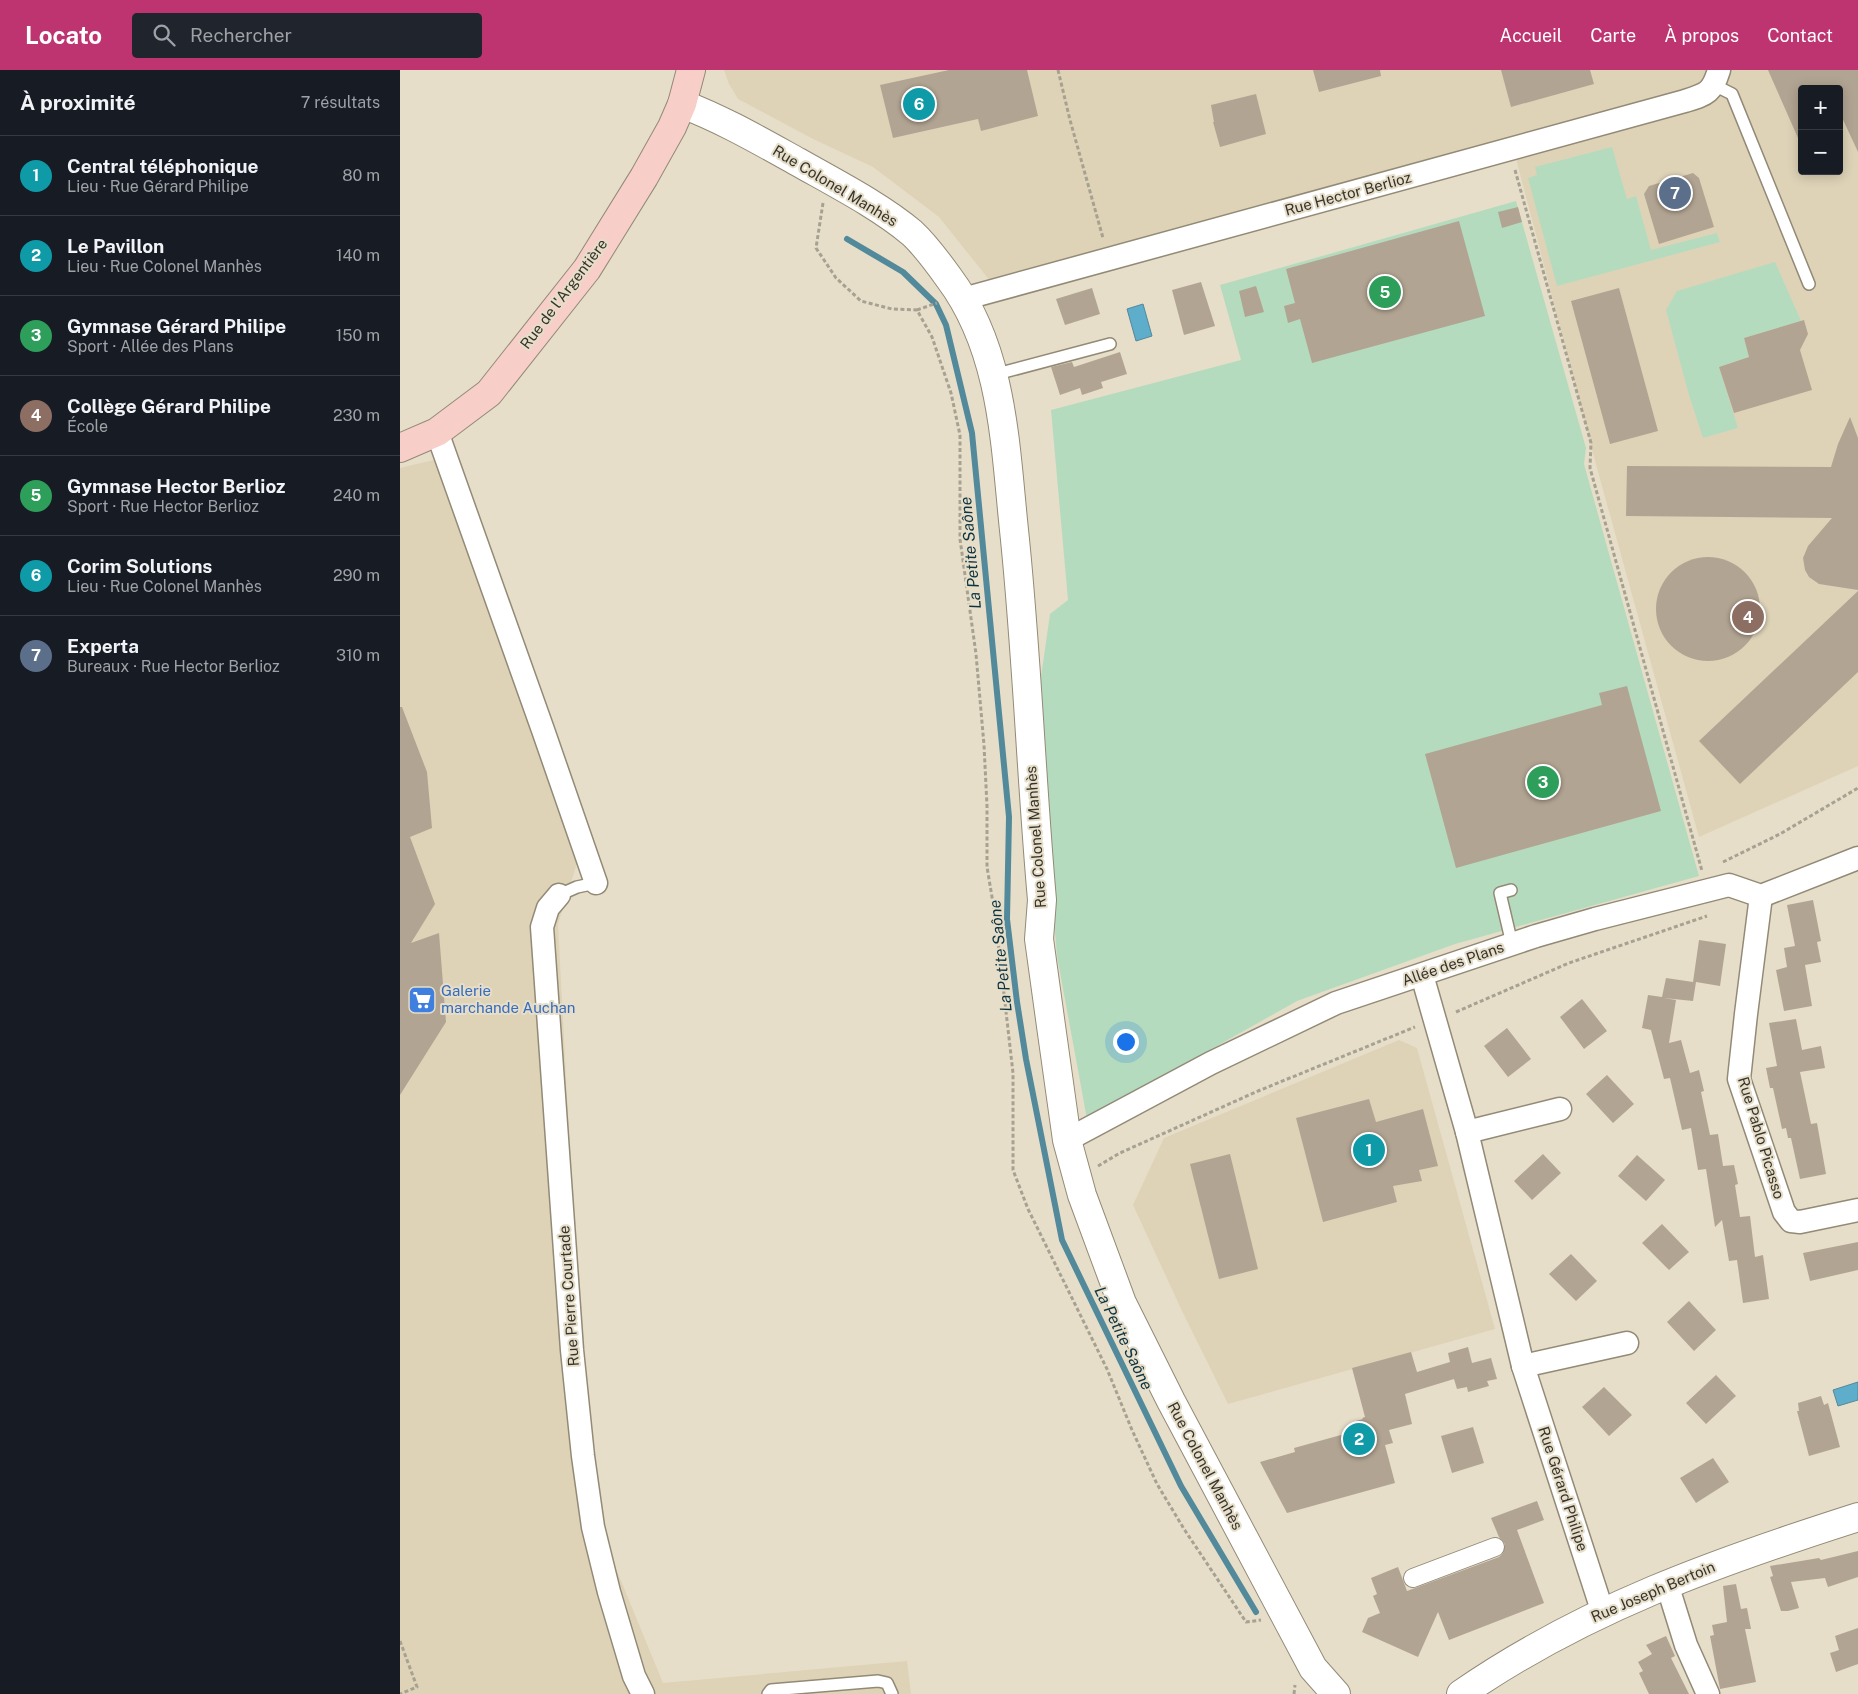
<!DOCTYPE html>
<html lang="fr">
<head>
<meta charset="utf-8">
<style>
	:root { --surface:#171b24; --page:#20242c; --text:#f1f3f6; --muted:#9ea1a6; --line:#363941; --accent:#bd3471 }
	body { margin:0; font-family:"Public Sans",sans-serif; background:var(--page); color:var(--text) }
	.controls { position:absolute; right:15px; top:15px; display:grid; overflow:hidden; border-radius:5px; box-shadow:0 2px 12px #0003 }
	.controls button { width:45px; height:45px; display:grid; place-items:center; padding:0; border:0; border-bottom:1px solid var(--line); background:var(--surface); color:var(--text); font:25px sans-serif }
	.you { position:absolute; left:725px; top:971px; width:18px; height:18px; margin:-12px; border:4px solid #fff; border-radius:50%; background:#1a73e8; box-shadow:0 0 0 8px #1a73e833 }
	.badge { display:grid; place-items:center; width:32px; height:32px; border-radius:50%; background:var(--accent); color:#fff; font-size:16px; font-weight:700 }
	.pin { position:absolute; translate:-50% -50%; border:2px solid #fff; box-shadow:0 1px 5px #0006 }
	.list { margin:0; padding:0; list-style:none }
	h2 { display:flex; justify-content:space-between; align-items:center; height:65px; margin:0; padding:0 20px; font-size:21px }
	h2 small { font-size:16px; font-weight:400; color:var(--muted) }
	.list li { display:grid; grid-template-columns:32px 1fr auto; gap:15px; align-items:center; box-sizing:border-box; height:80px; padding:0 20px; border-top:1px solid var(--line) }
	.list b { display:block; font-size:19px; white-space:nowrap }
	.list p { margin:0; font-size:16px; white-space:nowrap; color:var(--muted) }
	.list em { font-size:16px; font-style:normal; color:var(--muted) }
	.icon { flex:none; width:28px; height:28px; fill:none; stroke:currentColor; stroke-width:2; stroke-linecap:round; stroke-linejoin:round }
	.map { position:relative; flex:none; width:1458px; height:1624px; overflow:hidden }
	header { display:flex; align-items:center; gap:30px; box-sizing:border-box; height:70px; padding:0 25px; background:var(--accent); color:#fff }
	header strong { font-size:24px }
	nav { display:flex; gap:28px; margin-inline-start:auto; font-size:18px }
	.search { width:350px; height:45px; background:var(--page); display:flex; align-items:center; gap:12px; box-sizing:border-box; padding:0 18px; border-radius:5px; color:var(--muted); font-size:19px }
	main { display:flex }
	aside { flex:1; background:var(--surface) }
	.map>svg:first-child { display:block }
	.built { fill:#ded3b7; fill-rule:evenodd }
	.green { fill:#b5dbbf }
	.water { fill:#5eadca; stroke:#52899b }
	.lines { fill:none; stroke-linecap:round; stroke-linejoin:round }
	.stream { stroke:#52899b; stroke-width:6 }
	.building { fill:#b2a492 }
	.service-casing { stroke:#928a76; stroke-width:14 }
	.pedestrian-casing { stroke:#928a76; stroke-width:20 }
	.minor-casing { stroke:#928a76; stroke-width:25 }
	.tertiary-casing { stroke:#928a76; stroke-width:30 }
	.secondary-casing { stroke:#928a76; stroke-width:30 }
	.path { stroke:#a7a191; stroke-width:3; stroke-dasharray:4 2.5; stroke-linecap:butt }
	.service { stroke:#fff; stroke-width:11 }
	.pedestrian { stroke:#fff; stroke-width:18 }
	.minor { stroke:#fff; stroke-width:22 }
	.tertiary { stroke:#fff; stroke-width:28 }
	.secondary { stroke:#f7cec8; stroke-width:28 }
	.labels { text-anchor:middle; stroke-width:4; stroke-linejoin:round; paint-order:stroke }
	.street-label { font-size:15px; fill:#37342c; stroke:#e6dec9 }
	.shop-label { font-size:15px; fill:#366cbe; stroke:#e6dec9; text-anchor:start }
	.water-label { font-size:16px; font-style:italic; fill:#0d3340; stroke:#e6dec9 }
</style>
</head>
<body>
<header>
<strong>Locato</strong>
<div class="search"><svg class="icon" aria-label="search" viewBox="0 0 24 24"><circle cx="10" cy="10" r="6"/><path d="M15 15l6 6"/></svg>Rechercher</div>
<nav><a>Accueil</a><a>Carte</a><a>À propos</a><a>Contact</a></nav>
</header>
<main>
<aside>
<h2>À proximité<small>7 résultats</small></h2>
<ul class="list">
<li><span class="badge" style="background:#0f9aa8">1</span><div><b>Central téléphonique</b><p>Lieu · Rue Gérard Philipe</p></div><em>80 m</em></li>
<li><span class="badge" style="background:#0f9aa8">2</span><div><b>Le Pavillon</b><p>Lieu · Rue Colonel Manhès</p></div><em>140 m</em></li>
<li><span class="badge" style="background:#2e9e5b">3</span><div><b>Gymnase Gérard Philipe</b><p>Sport · Allée des Plans</p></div><em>150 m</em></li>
<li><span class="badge" style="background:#8d6e63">4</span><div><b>Collège Gérard Philipe</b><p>École</p></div><em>230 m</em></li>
<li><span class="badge" style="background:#2e9e5b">5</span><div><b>Gymnase Hector Berlioz</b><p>Sport · Rue Hector Berlioz</p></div><em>240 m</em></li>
<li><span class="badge" style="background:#0f9aa8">6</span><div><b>Corim Solutions</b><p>Lieu · Rue Colonel Manhès</p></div><em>290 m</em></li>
<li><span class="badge" style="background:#5c6f8a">7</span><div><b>Experta</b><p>Bureaux · Rue Hector Berlioz</p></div><em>310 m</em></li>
</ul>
</aside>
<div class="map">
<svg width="1458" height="1624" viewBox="0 0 1458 1624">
	<rect width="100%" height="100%" fill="#e6dec9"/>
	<g class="built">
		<path d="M324 0H1458V696L1299 767 1197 398 1113 77 591 212 539 147 473 97 413 69 338 29 329 14ZM1402 19H1439V101H1402Z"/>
		<path d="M34 390 178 790 158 854 180 1275 201 1462 263 1613 507 1591 511 1624H0V398Z"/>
		<path d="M999 970 1017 978 1095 1259 828 1334 783 1243 733 1135 764 1068Z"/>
	</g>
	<g class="green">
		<path d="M1212 77 1227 129 1236 126 1251 180 1317 163 1320 172 1157 216 1128 108 1137 105 1135 97Z"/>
		<path d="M1116 131 1186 378 1184 394 1299 806 1055 874 897 931 687 1049 657 886 637 635 650 544 668 530 651 340 841 290 820 215Z"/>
		<path d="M1375 192 1401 251 1344 268 1349 287 1319 297 1338 358 1303 368 1289 325 1266 240 1277 221Z"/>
	</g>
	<g class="water">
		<path d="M743 234 752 266 736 271 727 239Z"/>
		<path d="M1458 1312V1330L1438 1336 1433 1320Z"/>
	</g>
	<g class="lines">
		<path class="stream" d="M447 169 503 202 536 234 546 255 572 363 609 747 607 849 617 932 626 989 662 1170 781 1416 856 1542"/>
	</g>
	<g class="building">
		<path d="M549 0H627L638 46 581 61 578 49 493 68 480 15Z"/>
		<path d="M913 0H980L981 6 919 22Z"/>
		<path d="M1101 0H1190L1194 14 1111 37Z"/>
		<path d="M1368 0H1458V82L1439 41V19H1402V77Z"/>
		<path d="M856 24 866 64 820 77 813 52H814L811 35Z"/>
		<path d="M1293 103 1299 108 1314 157 1259 174 1244 124 1249 116Z"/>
		<path d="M1118 137 1122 152 1102 158 1098 142Z"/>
		<path d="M1059 151 1085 246 912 293 900 249 888 253 884 236 895 233 886 199Z"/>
		<path d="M801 212 815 256 784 265 772 220Z"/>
		<path d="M856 216 864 242 845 247 839 221Z"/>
		<path d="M692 218 700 244 665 255 656 229Z"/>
		<path d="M1219 218 1258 361 1210 374 1171 231Z"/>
		<path d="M1404 250 1408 264 1400 280 1412 320 1334 343 1319 297 1349 287 1344 268Z"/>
		<path d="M720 282 727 304 701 312 703 318 682 325 680 318 660 325 651 297 672 292 674 297Z"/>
		<path d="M1450 347 1458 368V520L1419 514 1409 507 1405 500 1403 488 1408 476 1432 448 1226 446 1227 396 1431 397 1438 374Z"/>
		<circle cx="1308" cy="539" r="52"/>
		<path d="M1458 521V602L1340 714 1299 671Z"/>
		<path d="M1227 616 1261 741 1056 798 1025 684 1202 635 1199 623Z"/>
		<path d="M0 637H2L27 702 32 758 10 767 35 834 11 873 39 863 46 952 0 1025Z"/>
		<path d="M1413 830 1421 871 1417 872 1421 892 1405 895 1412 936 1384 941 1376 900 1387 897 1384 878 1395 876 1387 835Z"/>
		<path d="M1299 870 1326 874 1320 916 1296 912 1293 931 1264 928 1276 930 1269 973 1281 970 1290 1003 1299 1000 1304 1021 1301 1022 1310 1065 1318 1064 1323 1096 1334 1095 1338 1114 1335 1115 1340 1147 1350 1146 1355 1187 1363 1185 1369 1229 1343 1233 1337 1190 1329 1191 1322 1150 1315 1157 1306 1099 1298 1100 1291 1058 1282 1060 1270 1008 1264 1009 1251 960 1242 958 1248 925 1262 927 1266 908 1293 912Z"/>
		<path d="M1182 929 1207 961 1184 979 1160 947Z"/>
		<path d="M1396 949 1402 980 1421 976 1425 998 1400 1002 1411 1054 1417 1053 1426 1104 1400 1109 1391 1068H1388L1386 1058 1382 1059 1373 1018H1370L1366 998 1377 996 1369 953Z"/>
		<path d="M1107 958 1131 989 1108 1007 1084 976Z"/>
		<path d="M1207 1005 1234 1034 1213 1053 1186 1024Z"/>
		<path d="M969 1029 976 1052 1023 1039 1038 1096 1019 1100 1022 1111 993 1116 997 1132 923 1152 896 1048Z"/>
		<path d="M830 1084 858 1199 819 1209 790 1094Z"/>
		<path d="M1143 1084 1161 1103 1132 1130 1114 1111Z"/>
		<path d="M1237 1085 1265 1110 1246 1131 1218 1106Z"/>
		<path d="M1262 1154 1289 1182 1269 1200 1242 1173Z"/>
		<path d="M1458 1172V1200L1410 1211 1403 1183Z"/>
		<path d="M1171 1184 1197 1211 1176 1231 1149 1204Z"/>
		<path d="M1289 1231 1316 1260 1294 1281 1267 1252Z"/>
		<path d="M1068 1277 1072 1293 1091 1288 1097 1309 1087 1311 1089 1316 1068 1322 1067 1317 1057 1319 1054 1309 1005 1324 1012 1354 989 1360 993 1373 985 1375 995 1413 887 1443 860 1392 895 1382 894 1378 959 1360 956 1351 963 1349 962 1348 965 1347 952 1298 1011 1282 1017 1302 1050 1292 1048 1283Z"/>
		<path d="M1316 1305 1336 1326 1306 1354 1286 1333Z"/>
		<path d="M1204 1317 1232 1345 1209 1366 1182 1337Z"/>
		<path d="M1421 1326 1424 1335 1428 1333 1440 1377 1409 1386 1397 1341H1399L1398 1333Z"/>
		<path d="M1073 1357 1084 1393 1052 1403 1041 1366Z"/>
		<path d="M1313 1388 1329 1412 1296 1433 1280 1408Z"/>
		<path d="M1137 1431 1144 1450 1117 1460 1144 1533 1049 1570 1038 1542 1018 1587 962 1562 968 1548 980 1543 973 1526 977 1524 971 1508 998 1497 1007 1521 1099 1487 1103 1483 1105 1474 1099 1467 1091 1448Z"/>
		<path d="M1458 1481V1507L1428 1517 1425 1508 1391 1512 1399 1538 1388 1541H1381L1370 1507 1373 1506 1370 1496 1419 1488 1421 1490Z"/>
		<path d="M1336 1514 1341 1539 1347 1538 1351 1559H1345L1356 1612 1320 1619 1310 1566 1314 1565 1312 1555 1327 1552 1323 1516Z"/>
		<path d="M1458 1558V1594L1436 1602 1430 1583 1439 1580 1435 1566Z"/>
		<path d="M1266 1566 1275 1586 1271 1588 1289 1624H1249L1239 1603 1243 1601 1238 1592 1252 1584 1246 1575Z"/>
	</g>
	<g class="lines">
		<g class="service-casing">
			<g id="service">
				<path d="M1314 15 1332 24 1409 214"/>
				<path d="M593 305 710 274"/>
				<path d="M1111 820 1100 823 1112 874"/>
				<path d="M159 825 177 817 196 813"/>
				<path d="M368 1624 371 1620 478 1611 487 1613 492 1624"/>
			</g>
		</g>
		<g class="pedestrian-casing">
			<path id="pedestrian" d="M1013 1508 1095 1477"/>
		</g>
		<g class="minor-casing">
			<g id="minor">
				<path d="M563 229 1285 31C1307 24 1312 23 1319 0"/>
				<path d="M37 362 143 660 196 813"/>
				<path d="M159 825 148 838 142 857 172 1280 183 1386 193 1457 209 1522 234 1606 243 1624"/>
				<path d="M1361 826 1346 944 1339 1009 1384 1142 1391 1151 1400 1152 1458 1140"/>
				<path d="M1022 905 1067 1062 1123 1296 1203 1543"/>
				<path d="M1067 1062 1160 1039"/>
				<path d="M667 1070 811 993 936 933 1136 866 1195 849 1329 815 1361 826 1458 788"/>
				<path d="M1123 1296 1227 1273"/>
				<path d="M1267 1514 1286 1575 1308 1624"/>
			</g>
		</g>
		<g class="tertiary-casing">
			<g id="tertiary">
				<path d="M282 34C322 49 360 71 398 92 435 113 480 136 512 163 524 174 539 194 549 208 603 280 605 374 614 460 627 583 631 707 642 830L639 869 651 956 667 1070 682 1125 722 1233 771 1331 913 1598 936 1624"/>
				<path d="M1061 1624C1184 1539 1317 1492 1458 1447"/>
			</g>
		</g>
		<g class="secondary-casing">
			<path id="secondary" d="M0 378 37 362 89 323 187 199 244 107 272 57 282 34 291 0"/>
		</g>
		<g class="path">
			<path d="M658 0 670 50 703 168"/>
			<path d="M1115 100 1191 373 1190 398 1302 801"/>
			<path d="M423 133 416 178 436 208 461 231 492 239 517 240 532 267 551 323 560 365V469L576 584 584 675 587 736V797L595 845 613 1003V1100L628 1139 707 1299 732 1360 757 1414 784 1459 846 1552 861 1550"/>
			<path d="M517 240 537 233"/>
			<path d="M1323 792 1380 764 1458 718"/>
			<path d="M1056 942 1169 893 1307 846"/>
			<path d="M698 1096 720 1083 858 1021 1015 957"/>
			<path d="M0 1571 17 1617 0 1624"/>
			<path d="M894 1624 895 1615"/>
		</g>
		<use href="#service" class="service"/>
		<use href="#pedestrian" class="pedestrian"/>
		<use href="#minor" class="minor"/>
		<use href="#tertiary" class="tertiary"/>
		<use href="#secondary" class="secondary"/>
	</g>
	<defs>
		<g id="supermarket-square" transform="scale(1.4375)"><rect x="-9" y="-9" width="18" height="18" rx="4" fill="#3f7fe0" stroke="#e6dec9"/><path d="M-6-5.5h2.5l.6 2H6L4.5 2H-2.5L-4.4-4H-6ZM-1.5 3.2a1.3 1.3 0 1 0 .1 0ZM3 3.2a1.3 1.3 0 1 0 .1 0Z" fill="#fff"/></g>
	</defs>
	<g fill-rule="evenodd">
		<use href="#supermarket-square" x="22" y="930"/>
	</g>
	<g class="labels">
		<g class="street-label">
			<text transform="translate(435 116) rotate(31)" y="5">Rue Colonel Manhès</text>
			<text transform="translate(948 124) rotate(-15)" y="5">Rue Hector Berlioz</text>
			<text transform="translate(164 224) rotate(-53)" y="5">Rue de l'Argentière</text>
			<text transform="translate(636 767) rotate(-94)" y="5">Rue Colonel Manhès</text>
			<text transform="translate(1053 894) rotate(-19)" y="5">Allée des Plans</text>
			<text transform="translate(1361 1068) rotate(73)" y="5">Rue Pablo Picasso</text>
			<text transform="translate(169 1226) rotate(-94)" y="5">Rue Pierre Courtade</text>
			<text transform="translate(805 1396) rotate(62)" y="5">Rue Colonel Manhès</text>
			<text transform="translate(1163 1419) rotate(72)" y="5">Rue Gérard Philipe</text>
			<text transform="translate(1253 1522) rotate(-23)" y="5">Rue Joseph Bertoin</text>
		</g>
		<g class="shop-label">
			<text x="41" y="926">Galerie<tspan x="41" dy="17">marchande Auchan</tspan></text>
		</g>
		<g class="water-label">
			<text transform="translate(570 483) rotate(-95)" y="6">La Petite Saône</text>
			<text transform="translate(600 886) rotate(-96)" y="6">La Petite Saône</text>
			<text transform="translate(724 1268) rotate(64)" y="6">La Petite Saône</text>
		</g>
	</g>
</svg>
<div class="controls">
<button>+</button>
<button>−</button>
</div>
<div class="you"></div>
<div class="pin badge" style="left:969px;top:1080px;background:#0f9aa8">1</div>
<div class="pin badge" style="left:959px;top:1369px;background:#0f9aa8">2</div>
<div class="pin badge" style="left:1143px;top:712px;background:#2e9e5b">3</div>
<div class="pin badge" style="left:1348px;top:547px;background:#8d6e63">4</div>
<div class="pin badge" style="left:985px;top:222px;background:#2e9e5b">5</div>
<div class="pin badge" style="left:519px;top:34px;background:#0f9aa8">6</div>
<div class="pin badge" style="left:1275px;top:123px;background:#5c6f8a">7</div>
</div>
</main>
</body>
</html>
